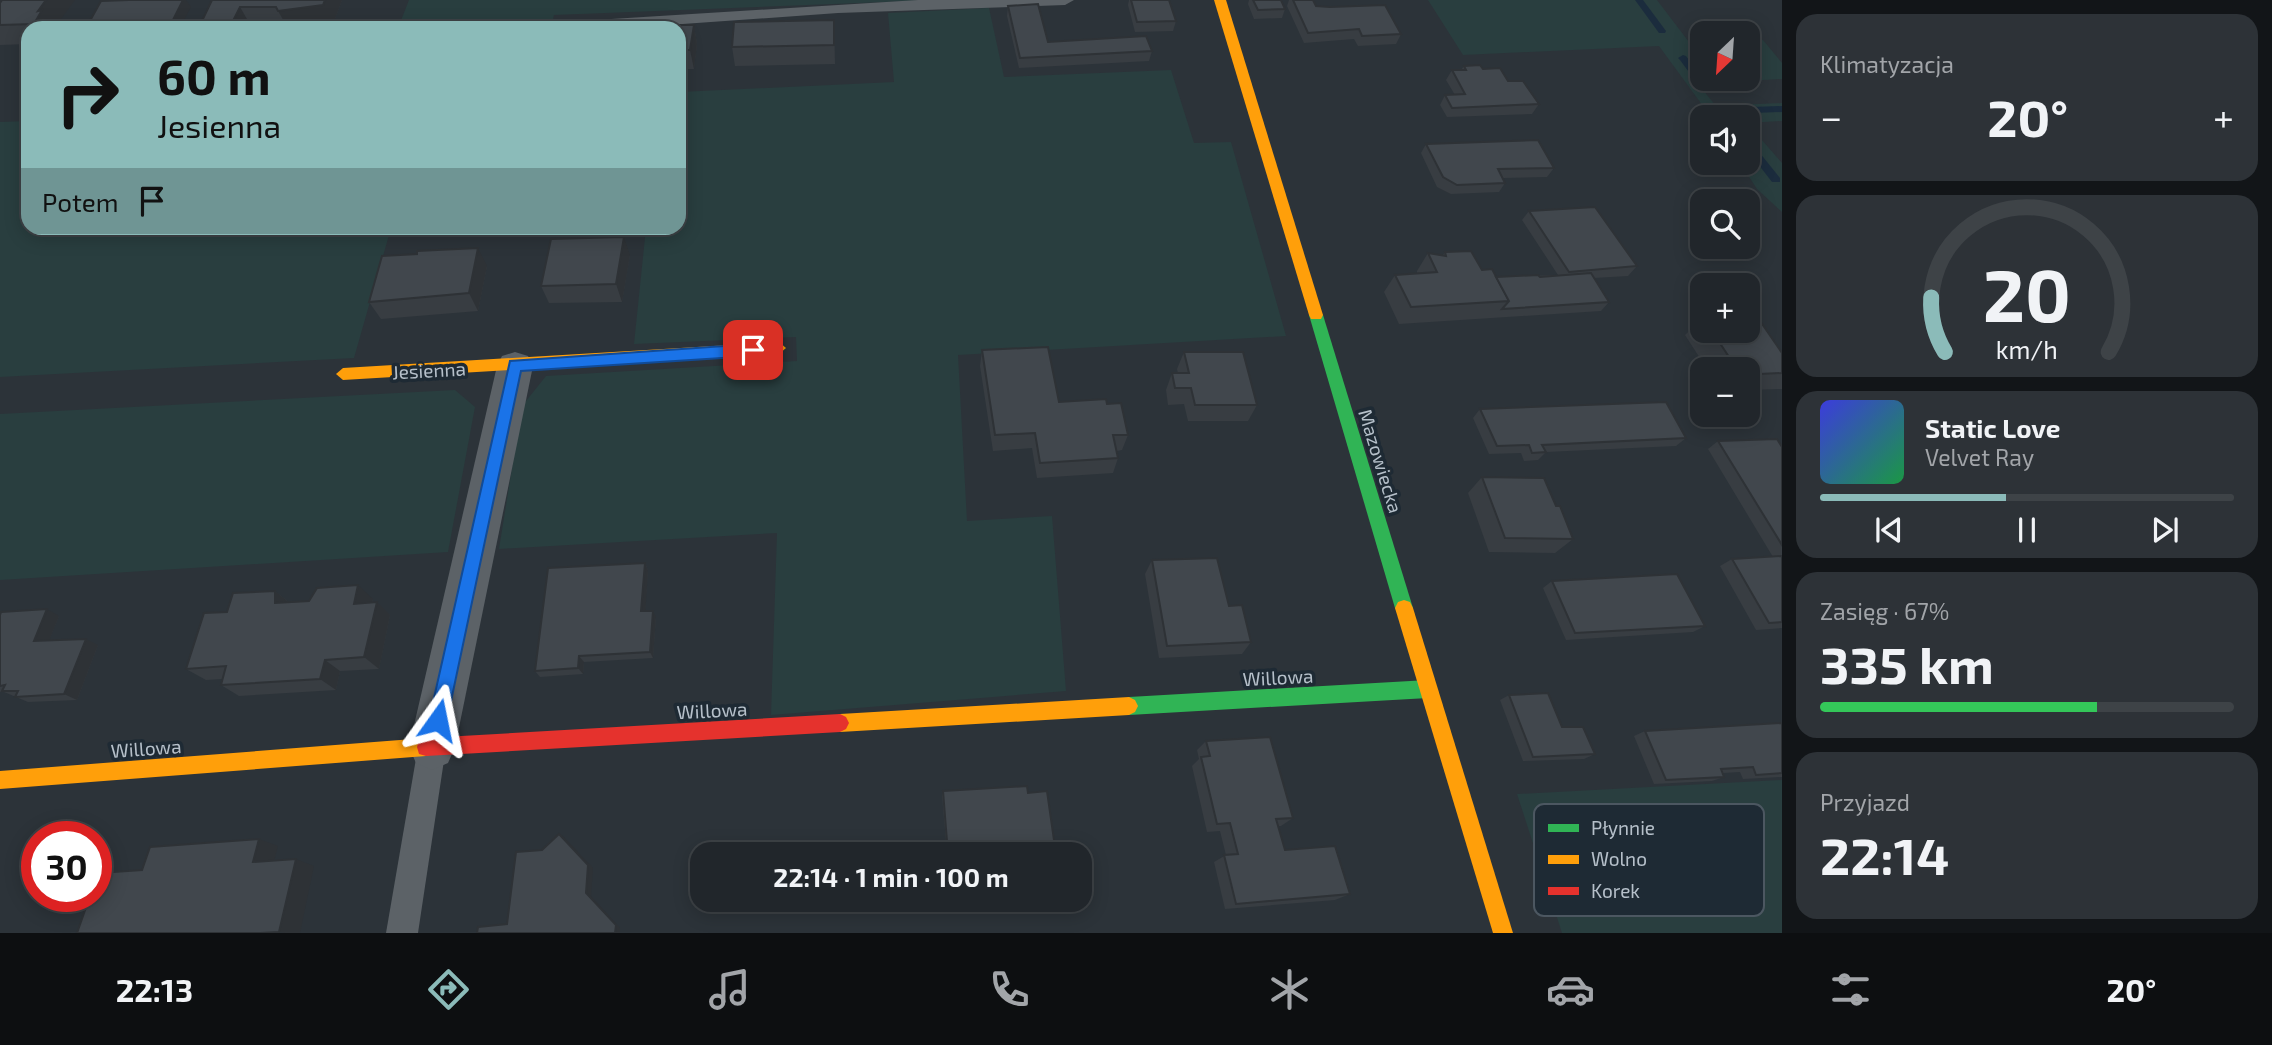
<!DOCTYPE html>
<html lang="pl">
<head>
<meta charset="utf-8">
<style>
	:root { --surface:#21262b; --page:#2d3237; --text:#f1f3f6; --muted:#a2a5a9; --line:#3e4347; --accent:#8bbbb9 }
	body { margin:0; font-family:"Exo 2",sans-serif; background:var(--page); color:var(--text); height:100vh; display:flex; flex-direction:column; font-size:26px; white-space:nowrap }
	* { box-sizing:border-box; margin:0 }
	p { font-size:23px; color:var(--muted) }
	.icon { flex:none; width:38px; height:38px; fill:none; stroke:currentColor; stroke-width:2; stroke-linecap:round; stroke-linejoin:round }
	.map { position:relative; flex:1; overflow:hidden }
	.side { display:flex; flex-direction:column; gap:14px; padding:14px; background:#121518; width:490px }
	.side>* { flex:none }
	.top-card { position:absolute; left:21px; top:21px; width:665px; height:214px; border-radius:21px; box-shadow:0 4px 18px #0003,0 0 0 2px var(--line); background:#8bbbb9; color:#111; overflow:hidden }
	.needle { width:46px; rotate:205deg }
	.fabs { position:absolute; left:1690px; top:21px; display:grid; gap:14px }
	.fabs a { display:grid; place-items:center; width:70px; height:70px; border-radius:14px; background:var(--surface); box-shadow:0 4px 18px #0003,0 0 0 2px var(--line); font-size:35px }
	.speed { position:absolute; left:21px; top:821px; display:flex; gap:14px; font-size:35px; font-weight:700; text-align:center }
	.speed>* { display:grid; place-content:center; width:91px; height:91px; border-radius:50%; background:var(--surface); box-shadow:0 4px 18px #0003,0 0 0 2px var(--line); line-height:1 }
	.speed .limit { border:10px solid #d22; background:#fff; color:#111 }
	.pin { position:absolute; display:grid; place-items:center; width:60px; height:60px; color:#fff; margin:-30px; border-radius:14px; box-shadow:0 4px 10px #0006 }
	.me { position:absolute; width:77px; margin:-38px; rotate:12deg; stroke-linejoin:round; filter:drop-shadow(0 0 5px #0008) }
	.turn { display:flex; align-items:center; gap:24px; height:147px; padding:0 21px; font-size:32px }
	.turn .icon { width:91px; height:91px; stroke-width:2.5 }
	.turn b { display:block; font-size:49px; line-height:60px }
	.then { display:flex; align-items:center; height:66px; padding:0 21px; background:#0003; gap:14px; font-size:26px }
	.big { font-size:52px; font-weight:700; line-height:1.1 }
	.side .card { flex:1; display:flex; flex-direction:column; justify-content:center; gap:10px; min-width:0; padding:0 24px; border-radius:21px; background:var(--page) }
	.side .dial { align-items:center; gap:0 }
	.dial svg { height:182px; overflow:visible; fill:none; stroke:var(--line); stroke-width:7; stroke-linecap:round; text-anchor:middle }
	.dial text { fill:var(--text); stroke:none }
	.song { display:flex; align-items:center; gap:21px }
	.cover { width:84px; height:84px; border-radius:10px; background:linear-gradient(135deg,hsl(240 70% 55%),hsl(140 70% 35%)) }
	.played { height:7px; border-radius:4px; background:linear-gradient(90deg,var(--accent) 45%,var(--line) 45%) }
	.keys { display:flex; justify-content:space-around; direction:ltr }
	.heat { display:flex; justify-content:space-between; align-items:center; font-size:38px; direction:ltr }
	.charge { height:10px; border-radius:5px; background:linear-gradient(90deg,#34c759 67%,var(--line) 0) }
	.trip { position:absolute; left:690px; top:842px; width:402px; height:70px; border-radius:21px; background:var(--surface); box-shadow:0 4px 18px #0003,0 0 0 2px var(--line); font-weight:700; line-height:70px; text-align:center }
	.tabs { display:flex; height:112px; justify-content:space-around; align-items:center; background:#0d0f11; color:var(--muted) }
	.tabs .icon { width:49px; height:49px }
	.tabs .on { color:var(--accent) }
	.tabs b { font-size:32px; color:var(--text) }
	main { display:flex; flex:1; min-height:0 }
	.map>svg:first-child { display:block }
</style>
</head>
<body>
<main>
<div class="map">
<svg width="1782" height="933" viewBox="0 0 1782 933">
	<rect width="100%" height="100%" fill="#2c3339"/>
	<g fill="#293e3f">
		<polygon points="409,0 936,0 554,15 551,28 398,28"/>
		<polygon points="1428,0 1657,0 1692,46 1703,45 1703,79 1748,79 1748,41 1763,40 1782,63 1782,79 1698,84 1716,106 1782,103 1782,121 1748,123 1748,117 1711,117 1659,46 1463,55"/>
		<polygon points="989,8 1004,77 1171,70 1194,143 1231,142 1286,336 958,355 967,521 1052,516 1066,691 771,715 777,533 499,549 522,406 546,376 797,361 796,337 634,344 646,228 679,228 679,92 894,82 888,13"/>
		<polygon points="28,121 28,228 391,228 354,358 0,377 0,122"/>
		<polygon points="1748,124 1782,163 1782,212 1757,189 1740,163 1748,163"/>
		<polygon points="455,390 475,407 448,552 0,580 0,414"/>
		<polygon points="1782,780 1782,933 1562,933 1517,794"/>
	</g>
	<g fill="none" stroke-linecap="round" stroke-linejoin="round">
		<g fill="#1b2c3d" fill-rule="evenodd">
			<polygon points="1635,0 1643,0 1666,31 1665,33 1659,33"/>
			<polygon points="1683,55 1686,56 1703,79 1703,83 1697,83 1680,60 1678,58"/>
			<polygon points="1782,106 1782,112 1723,114 1718,111 1723,108"/>
			<polygon points="1748,141 1751,142 1780,178 1780,182 1772,182 1748,151"/>
		</g>
		<g fill="#5c6267" fill-rule="evenodd">
			<polygon points="918,0 1074,0 1065,5 838,13 626,28 554,27 563,22"/>
			<polygon points="432,733 442,737 446,747 418,933 386,933 418,747 422,737"/>
		</g>
		<polygon fill="#5c6267" fill-rule="evenodd" points="515,352 528,356 533,366 455,747 448,763 432,770 416,763 409,747 497,366 502,356"/>
		<g fill="#30b455" fill-rule="evenodd">
			<polygon points="1316,310 1323,315 1413,608 1410,614 1404,616 1398,614 1395,608 1309,315"/>
			<polygon points="1428,680 1434,683 1437,689 1434,695 1428,698 1129,715 1123,712 1120,706 1123,700 1129,697"/>
		</g>
		<g fill="#ff9f0a" fill-rule="evenodd">
			<polygon points="1214,0 1226,0 1323,315 1321,319 1311,319 1309,315"/>
			<polygon points="779,342 786,348 779,354 343,380 336,374 343,368"/>
			<polygon points="1404,600 1410,602 1413,608 1513,933 1493,933 1395,608 1398,602"/>
			<polygon points="1129,697 1135,700 1138,706 1135,712 1129,715 840,732 834,729 831,723 834,717 840,714"/>
			<polygon points="426,738 433,740 435,747 433,754 426,756 0,789 0,771"/>
		</g>
		<polygon fill="#e5322d" fill-rule="evenodd" points="840,714 846,717 849,723 846,729 840,732 426,756 419,754 417,747 419,740 426,738"/>
	</g>
	<g fill="#383d42">
		<polygon points="212,0 342,0 333,24 288,28 287,26 251,26 250,28 204,28 201,23"/>
		<polygon points="1129,0 1169,0 1176,21 1173,31 1135,32 1128,5"/>
		<polygon points="1249,0 1281,0 1285,9 1282,18 1254,19 1248,4"/>
		<polygon points="1289,0 1313,0 1316,6 1401,34 1396,44 1358,46 1354,39 1304,43 1287,6"/>
		<polygon points="0,3 55,27 56,28 28,28 28,44 0,45"/>
		<polygon points="1008,6 1048,42 1152,51 1149,61 1019,68 1007,16"/>
		<polygon points="664,20 665,25 694,25 697,44 694,69 679,69 679,28 616,28"/>
		<polygon points="834,20 835,64 735,66 732,47"/>
		<polygon points="1464,66 1483,69 1508,81 1539,104 1532,114 1447,117 1440,105 1445,95 1455,95 1446,80 1452,70 1461,70"/>
		<polygon points="1426,144 1554,168 1547,177 1503,178 1505,183 1499,192 1451,194 1437,187 1421,153"/>
		<polygon points="1529,211 1637,266 1628,276 1594,278 1609,302 1601,311 1399,324 1384,292 1395,275 1417,273 1417,271 1428,253 1443,255 1445,252 1496,277 1558,275 1522,220"/>
		<polygon points="630,255 622,302 549,303 541,286"/>
		<polygon points="487,266 478,311 381,319 369,302"/>
		<polygon points="1703,318 1703,331 1748,331 1782,353 1782,389 1748,390 1748,369 1707,369 1685,335"/>
		<polygon points="982,350 1059,402 1107,404 1128,435 1122,450 1117,451 1118,458 1113,473 1037,478 1032,448 993,451 980,366"/>
		<polygon points="1184,352 1257,405 1248,421 1188,421 1184,404 1168,405 1166,390 1172,373 1178,373 1177,369"/>
		<polygon points="1480,409 1686,438 1676,446 1546,452 1538,460 1524,461 1521,453 1489,454 1473,418"/>
		<polygon points="1718,441 1782,447 1782,628 1756,630 1720,566 1732,559 1773,557 1708,449"/>
		<polygon points="1482,477 1556,506 1573,539 1555,553 1489,552 1468,493"/>
		<polygon points="1152,560 1229,606 1251,642 1242,654 1159,658 1145,574"/>
		<polygon points="645,563 648,570 645,611 656,617 653,658 584,662 583,674 540,677 535,671"/>
		<polygon points="1552,581 1705,626 1693,632 1566,640 1543,588"/>
		<polygon points="275,591 290,603 373,599 372,603 390,615 379,669 340,671 336,690 239,696 221,685 222,679 206,680 186,669 227,612"/>
		<polygon points="0,615 59,616 49,640 98,645 77,700 28,702 4,692 0,692"/>
		<polygon points="1509,695 1562,727 1595,754 1584,759 1523,761 1500,700"/>
		<polygon points="1782,723 1782,777 1743,779 1740,772 1723,773 1724,777 1712,781 1654,784 1634,736 1645,731"/>
		<polygon points="1206,741 1293,818 1281,826 1278,826 1285,850 1350,894 1335,900 1225,909 1214,862 1226,855 1220,831 1207,832 1192,766 1199,759 1197,750"/>
		<polygon points="943,791 1028,793 1056,854 947,854 942,796"/>
	</g>
	<g fill="#2e3236">
		<polygon points="46,0 75,0 55,27 56,28 38,28 34,24 38,11"/>
		<polygon points="183,0 186,0 191,7 180,28 160,28"/>
		<polygon points="325,0 342,0 333,24 303,28 288,28 278,11"/>
		<polygon points="240,7 251,26 250,28 237,28 233,21"/>
		<polygon points="694,25 697,44 694,69 690,50"/>
		<polygon points="624,237 630,255 622,302 616,284"/>
		<polygon points="478,248 487,266 478,311 469,293"/>
		<polygon points="645,563 648,570 645,618 641,611"/>
		<polygon points="358,585 373,599 369,616 354,604"/>
		<polygon points="275,591 291,604 275,603"/>
		<polygon points="377,602 390,615 379,669 364,657"/>
		<polygon points="47,609 59,616 46,648 34,641"/>
		<polygon points="653,611 656,617 653,658 650,652"/>
		<polygon points="86,639 98,645 77,700 64,694"/>
		<polygon points="579,656 584,662 583,674 578,668"/>
		<polygon points="325,660 340,671 336,690 320,679"/>
		<polygon points="559,834 564,837 593,868 591,896 620,928 620,933 615,933 586,893"/>
		<polygon points="259,839 278,846 272,869 253,862"/>
		<polygon points="296,859 314,866 300,933 285,933 279,932"/>
	</g>
	<g fill="#41474d" stroke="#2e3236" stroke-width="2">
		<polygon points="2,0 46,0 38,11 42,10 34,24 0,25 0,3"/>
		<polygon points="129,0 183,0 172,22 160,28 115,28 116,27 86,28 101,1"/>
		<polygon points="212,0 325,0 323,5 278,11 276,7 240,7 233,21 201,23"/>
		<polygon points="1131,0 1169,0 1176,21 1137,22"/>
		<polygon points="1253,0 1281,0 1285,9 1258,10"/>
		<polygon points="1293,0 1313,0 1316,6 1330,7 1385,5 1401,34 1362,36 1359,29 1308,33"/>
		<polygon points="1038,4 1048,42 1146,36 1152,51 1020,58 1008,6"/>
		<polygon points="664,20 663,25 694,25 690,50 679,50 679,28 616,28 618,21"/>
		<polygon points="834,20 834,45 732,47 734,22"/>
		<polygon points="1480,65 1483,69 1500,68 1508,81 1523,81 1539,104 1452,108 1445,95 1465,94 1452,70 1466,70 1464,66"/>
		<polygon points="1538,140 1554,168 1498,169 1505,183 1457,185 1443,177 1426,144"/>
		<polygon points="1595,207 1637,266 1569,272 1529,211"/>
		<polygon points="624,237 616,284 541,286 551,239"/>
		<polygon points="478,248 469,293 369,302 382,256 417,254 417,251"/>
		<polygon points="1471,251 1482,270 1492,269 1509,301 1411,307 1395,275 1437,272 1428,253 1446,256 1445,252"/>
		<polygon points="1591,273 1609,302 1502,309 1509,301 1496,277 1538,275 1540,277"/>
		<polygon points="1748,318 1758,318 1782,353 1782,373 1759,374 1749,360 1731,360 1712,331 1748,331"/>
		<polygon points="1048,347 1059,402 1106,399 1107,404 1121,403 1128,435 1113,435 1118,458 1040,463 1035,433 995,435 982,350"/>
		<polygon points="1184,352 1243,352 1257,405 1195,405 1191,388 1175,388 1172,373 1189,373"/>
		<polygon points="1666,402 1686,438 1542,445 1546,452 1532,453 1529,445 1497,446 1480,409"/>
		<polygon points="1777,439 1782,447 1782,545 1718,441"/>
		<polygon points="1482,477 1544,478 1556,506 1560,506 1573,539 1505,538"/>
		<polygon points="1782,556 1782,622 1769,623 1732,559"/>
		<polygon points="1217,558 1229,606 1242,605 1251,642 1167,646 1152,560"/>
		<polygon points="645,563 641,611 653,611 650,652 579,656 578,668 535,671 548,568"/>
		<polygon points="1677,574 1705,626 1575,633 1552,581"/>
		<polygon points="358,585 354,604 377,602 364,657 325,660 320,679 221,685 226,666 186,669 204,613 227,612 233,593 275,591 275,603 309,601 317,588"/>
		<polygon points="47,609 34,641 86,639 64,694 15,697 18,691 2,691 5,685 0,686 0,615 1,612"/>
		<polygon points="1548,693 1562,727 1583,727 1595,754 1533,757 1509,695"/>
		<polygon points="1782,723 1782,773 1756,775 1753,767 1721,769 1724,777 1666,780 1645,731"/>
		<polygon points="1270,737 1293,818 1276,819 1285,850 1335,846 1350,894 1236,904 1224,855 1238,854 1230,823 1217,824 1201,757 1210,756 1206,741"/>
		<polygon points="1027,786 1028,793 1047,791 1056,854 948,854 943,791"/>
		<polygon points="559,834 588,865 586,893 616,925 615,933 477,933 478,927 507,924 516,852 542,850"/>
		<polygon points="259,839 253,862 296,859 279,932 261,933 77,933 90,896 96,896 96,877 98,873 142,870 150,847"/>
	</g>
	<polygon fill="#1a73e8" stroke="#114b97" stroke-width="2" points="753,344 760,350 753,356 521,371 447,720 445,726 438,729 431,726 429,720 510,361"/>
	<g text-anchor="middle" dominant-baseline="central" stroke-width="7" stroke-linejoin="round" paint-order="stroke">
		<g font-size="19" fill="#b6c0ca" stroke="#1e2a34">
			<text transform="translate(429 370) rotate(-3)">Jesienna</text>
			<text transform="translate(1381 461) rotate(73)">Mazowiecka</text>
			<text transform="translate(1278 677) rotate(-3)">Willowa</text>
			<text transform="translate(712 710) rotate(-3)">Willowa</text>
			<text transform="translate(146 748) rotate(-4)">Willowa</text>
		</g>
	</g>
	<rect x="1534" y="804" width="230" height="112" rx="10" fill="#1e2a34" stroke="#4c5761" stroke-width="2"/>
	<rect x="1548" y="824" width="31" height="8" fill="#30b455"/>
	<rect x="1548" y="855" width="31" height="9" fill="#ff9f0a"/>
	<rect x="1548" y="887" width="31" height="8" fill="#e5322d"/>
	<g font-size="19" fill="#b6c0ca">
		<text x="1591" y="835">Płynnie</text>
		<text x="1591" y="866">Wolno</text>
		<text x="1591" y="898">Korek</text>
	</g>
</svg>
<div class="fabs">
<a><svg class="needle" viewBox="-14 -14 28 28"><path d="M0-13l5 13h-10z" fill="#e53935"/><path d="M0 13l5-13h-10z" fill="#a2a5a9"/></svg></a>
<a><svg class="icon" aria-label="sound" viewBox="0 0 24 24"><path d="M4 9h4l5-4v14l-5-4H4zM17 9q2 3 0 6"/></svg></a>
<a><svg class="icon" aria-label="search" viewBox="0 0 24 24"><circle cx="10" cy="10" r="6"/><path d="M15 15l6 6"/></svg></a>
<a>+</a>
<a>−</a>
</div>
<div class="speed"><div class="limit">30</div></div>
<div class="pin" style="left:753px;top:350px;background:#d93025"><svg class="icon" aria-label="arrive" viewBox="0 0 24 24"><path d="M6 21V4h12l-3 4 3 4H6"/></svg></div>
<svg class="me" style="left:438px;top:720px" viewBox="-20 -20 40 40"><path d="M0-17L14 15 0 8-14 15z" fill="#1a73e8" stroke="#fff" stroke-width="4"/></svg>
<div class="trip">22:14 · 1 min · 100 m</div>
<div class="top-card">
<div class="turn"><svg class="icon" aria-label="right" viewBox="0 0 24 24"><path d="M7 20v-9h11M14 6l5 5-5 5"/></svg><div><b>60 m</b>Jesienna</div></div>
<div class="then">Potem<svg class="icon" aria-label="arrive" viewBox="0 0 24 24"><path d="M6 21V4h12l-3 4 3 4H6"/></svg></div>
</div>
</div>
<section class="side">
<div class="card"><p>Klimatyzacja</p>
<div class="heat"><a>−</a><b class="big">20°</b><a>+</a></div>
</div>
<div class="card dial"><svg viewBox="0 0 100 80">
<path d="M14 69A42 42 0 1 1 86 69"/>
<path d="M14 69A42 42 0 0 1 8 45" stroke="#8bbbb9"/>
<text x="50" y="56" font-size="32" font-weight="700">20</text>
<text x="50" y="72" font-size="11">km/h</text>
</svg></div>
<div class="card">
<div class="song"><i class="cover"></i><div><b>Static Love</b><p>Velvet Ray</p></div></div>
<div class="played"></div>
<div class="keys"><svg class="icon" aria-label="previous" viewBox="0 0 24 24"><path d="M18 5L8 12l10 7zM5 5v14"/></svg><svg class="icon" aria-label="pause" viewBox="0 0 24 24"><path d="M8 5v14M16 5v14"/></svg><svg class="icon" aria-label="next" viewBox="0 0 24 24"><path d="M6 5l10 7-10 7zM19 5v14"/></svg></div>
</div>
<div class="card"><p>Zasięg · 67%</p><b class="big">335 km</b><div class="charge"></div></div>
<div class="card"><p>Przyjazd</p><b class="big">22:14</b></div>
</section>
</main>
<nav class="tabs">
<b>22:13</b>
<svg class="icon on" aria-label="directions" viewBox="0 0 24 24"><path d="M12 3l9 9-9 9-9-9zM9 14v-3h6M13 9l2 2-2 2"/></svg>
<svg class="icon" aria-label="music" viewBox="0 0 24 24"><path d="M9 18V5l10-2v13"/><circle cx="6" cy="18" r="3"/><circle cx="16" cy="16" r="3"/></svg>
<svg class="icon" aria-label="phone" viewBox="0 0 24 24"><path d="M5 4h4l2 5-3 2q2 4 5 5l2-3 5 2v4C11 20 4 13 5 4z"/></svg>
<svg class="icon" aria-label="climate" viewBox="0 0 24 24"><path d="M12 3v18M4 7l16 10M4 17L20 7"/></svg>
<svg class="icon" aria-label="car" viewBox="0 0 24 24"><path d="M5 17H2v-5l4-1 3-4h7l3 4 3 1v5h-3M9 17h6M6 11h13"/><circle cx="7" cy="17" r="2"/><circle cx="17" cy="17" r="2"/></svg>
<svg class="icon" aria-label="filters" viewBox="0 0 24 24"><path d="M4 7h16M4 17h16"/><circle cx="9" cy="7" r="2"/><circle cx="15" cy="17" r="2"/></svg>
<b>20°</b>
</nav>
</body>
</html>
